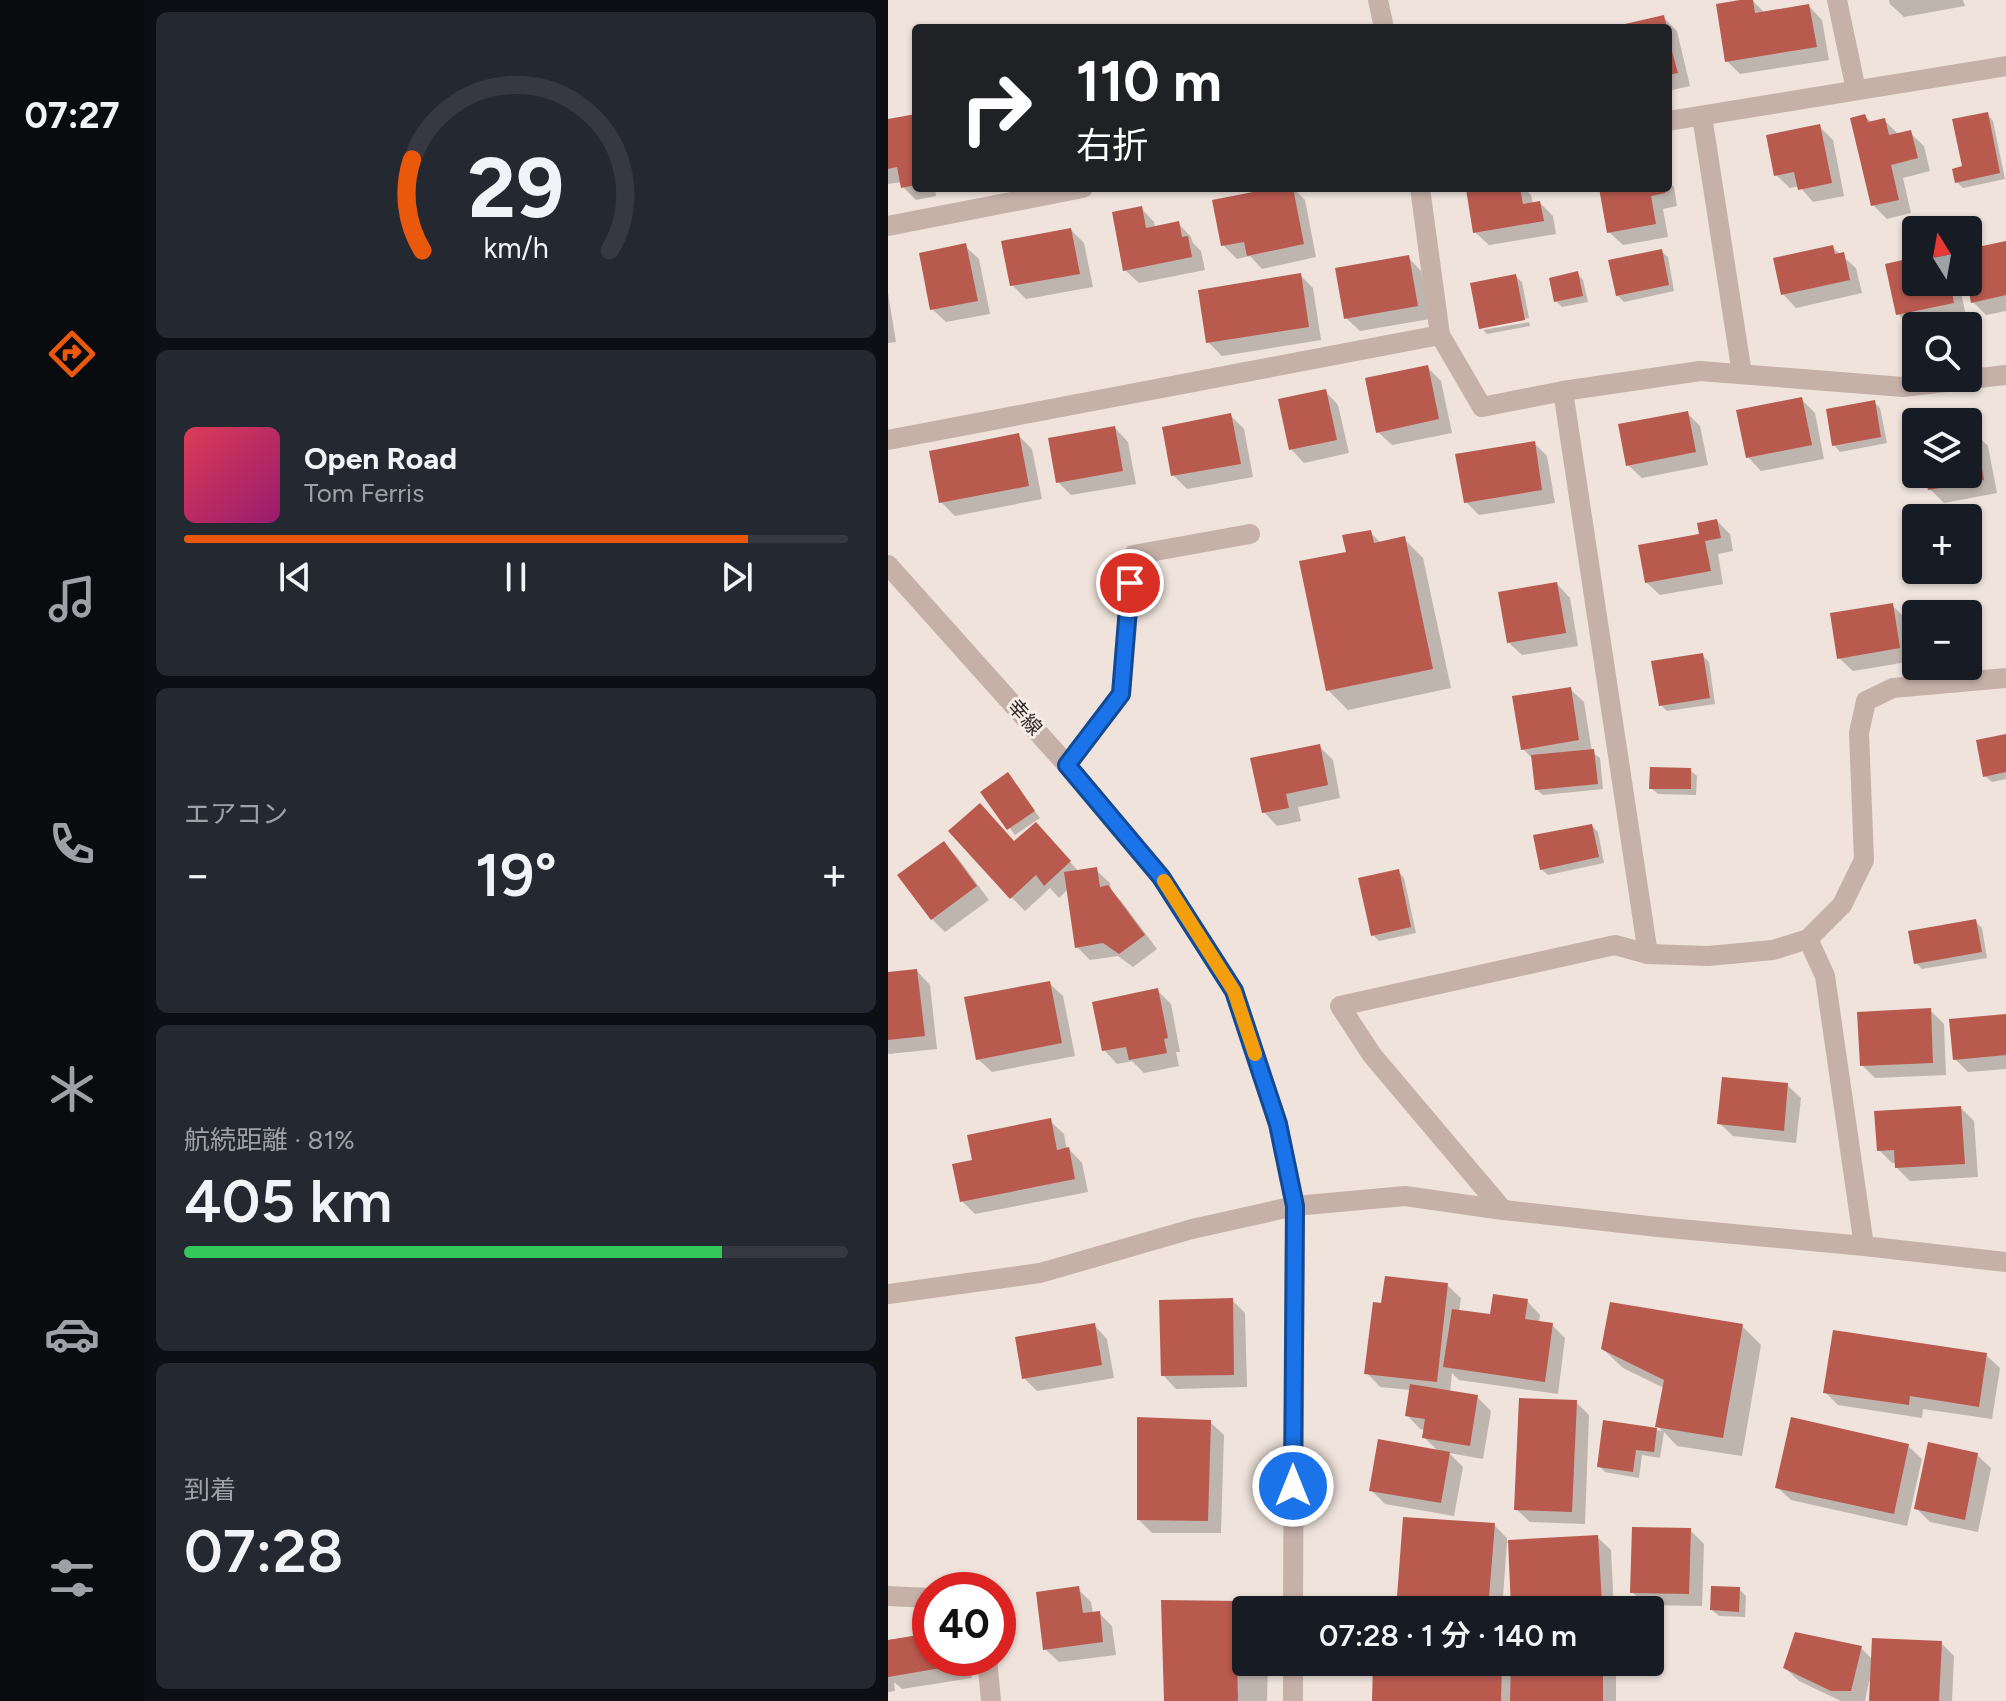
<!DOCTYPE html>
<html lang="ja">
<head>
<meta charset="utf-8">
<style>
	:root { --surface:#171b24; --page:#242831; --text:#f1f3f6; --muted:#9ea1a6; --line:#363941; --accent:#ea580c }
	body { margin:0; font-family:Figtree,"Noto Sans JP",sans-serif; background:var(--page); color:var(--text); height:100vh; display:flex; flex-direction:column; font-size:30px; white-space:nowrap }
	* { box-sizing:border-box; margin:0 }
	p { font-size:26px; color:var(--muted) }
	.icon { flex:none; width:44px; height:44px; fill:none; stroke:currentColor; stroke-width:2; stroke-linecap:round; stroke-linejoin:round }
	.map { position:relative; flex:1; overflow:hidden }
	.details { display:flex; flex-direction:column; gap:12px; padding:12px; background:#0d0f14; width:744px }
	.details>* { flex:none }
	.hud { position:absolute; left:24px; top:24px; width:760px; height:168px; border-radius:8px; box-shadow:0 2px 6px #0004; background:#202124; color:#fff; overflow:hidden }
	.needle { width:52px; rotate:349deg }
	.buttons { position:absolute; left:1014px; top:216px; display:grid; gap:16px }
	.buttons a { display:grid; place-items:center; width:80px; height:80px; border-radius:8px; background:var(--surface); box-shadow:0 2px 6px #0004; font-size:40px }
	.speed { position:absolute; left:24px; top:1572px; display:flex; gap:16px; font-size:40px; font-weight:700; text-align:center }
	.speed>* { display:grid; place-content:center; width:104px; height:104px; border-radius:50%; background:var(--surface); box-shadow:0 2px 6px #0004; line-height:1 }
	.speed .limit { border:12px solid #d22; background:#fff; color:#111 }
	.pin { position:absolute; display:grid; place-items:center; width:68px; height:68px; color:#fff; margin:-34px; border:4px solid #fff; border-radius:50%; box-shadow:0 2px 8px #0007 }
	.me { position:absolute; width:88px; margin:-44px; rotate:0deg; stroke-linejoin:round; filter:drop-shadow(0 0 6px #0008) }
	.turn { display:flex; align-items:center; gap:28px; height:168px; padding:0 32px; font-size:36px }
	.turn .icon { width:104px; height:104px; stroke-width:2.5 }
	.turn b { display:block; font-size:56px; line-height:68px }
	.big { font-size:60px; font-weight:600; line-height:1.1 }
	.details .tile { flex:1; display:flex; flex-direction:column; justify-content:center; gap:12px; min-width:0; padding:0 28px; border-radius:12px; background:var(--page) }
	.details .dial { align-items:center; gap:0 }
	.dial svg { height:208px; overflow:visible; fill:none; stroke:var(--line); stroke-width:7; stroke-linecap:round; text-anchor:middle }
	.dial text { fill:var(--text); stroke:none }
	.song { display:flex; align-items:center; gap:24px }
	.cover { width:96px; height:96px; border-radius:12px; background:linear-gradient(135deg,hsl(350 70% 55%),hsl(320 70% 35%)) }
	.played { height:8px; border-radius:4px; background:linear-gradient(90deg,var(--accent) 85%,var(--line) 85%) }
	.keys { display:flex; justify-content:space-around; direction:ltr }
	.heat { display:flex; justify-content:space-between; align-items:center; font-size:44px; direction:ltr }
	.charge { height:12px; border-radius:6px; background:linear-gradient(90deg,#34c759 81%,var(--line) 0) }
	.trip { position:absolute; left:344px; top:1596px; width:432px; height:80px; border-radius:8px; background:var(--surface); box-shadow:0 2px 6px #0004; font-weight:600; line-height:80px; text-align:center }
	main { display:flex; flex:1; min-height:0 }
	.dock { display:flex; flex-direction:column; width:144px; justify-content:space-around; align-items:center; background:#090b0e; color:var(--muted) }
	.dock .icon { width:56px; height:56px }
	.dock .active { color:var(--accent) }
	.dock b { font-size:36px; color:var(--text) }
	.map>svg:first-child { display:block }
</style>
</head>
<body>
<main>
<nav class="dock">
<b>07:27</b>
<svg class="icon active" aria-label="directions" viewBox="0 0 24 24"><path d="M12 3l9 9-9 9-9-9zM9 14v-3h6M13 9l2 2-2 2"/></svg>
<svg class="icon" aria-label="music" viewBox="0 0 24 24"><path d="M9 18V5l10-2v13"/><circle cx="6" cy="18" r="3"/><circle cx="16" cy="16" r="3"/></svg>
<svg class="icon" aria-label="phone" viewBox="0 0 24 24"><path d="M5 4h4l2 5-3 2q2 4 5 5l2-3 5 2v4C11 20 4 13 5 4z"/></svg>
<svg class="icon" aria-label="climate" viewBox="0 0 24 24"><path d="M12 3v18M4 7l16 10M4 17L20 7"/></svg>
<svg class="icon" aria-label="car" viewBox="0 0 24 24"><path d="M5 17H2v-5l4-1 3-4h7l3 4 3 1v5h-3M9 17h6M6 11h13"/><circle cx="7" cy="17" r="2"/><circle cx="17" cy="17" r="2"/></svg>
<svg class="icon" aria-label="filters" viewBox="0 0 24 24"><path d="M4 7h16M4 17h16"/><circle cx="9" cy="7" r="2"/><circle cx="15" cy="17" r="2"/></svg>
</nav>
<section class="details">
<div class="tile dial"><svg viewBox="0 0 100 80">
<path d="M14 69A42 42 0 1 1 86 69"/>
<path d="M14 69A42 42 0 0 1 10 34" stroke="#ea580c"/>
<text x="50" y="56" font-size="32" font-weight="700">29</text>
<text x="50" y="72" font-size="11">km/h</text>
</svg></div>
<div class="tile">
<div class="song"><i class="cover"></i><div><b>Open Road</b><p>Tom Ferris</p></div></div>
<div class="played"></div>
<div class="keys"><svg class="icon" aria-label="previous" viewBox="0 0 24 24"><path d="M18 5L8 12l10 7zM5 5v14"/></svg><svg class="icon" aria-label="pause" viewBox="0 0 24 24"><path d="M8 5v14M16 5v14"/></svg><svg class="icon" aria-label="next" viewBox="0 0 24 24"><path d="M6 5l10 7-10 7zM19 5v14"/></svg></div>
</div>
<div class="tile"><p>エアコン</p>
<div class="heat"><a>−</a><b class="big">19°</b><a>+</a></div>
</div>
<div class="tile"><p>航続距離 · 81%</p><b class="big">405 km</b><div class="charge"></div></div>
<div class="tile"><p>到着</p><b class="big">07:28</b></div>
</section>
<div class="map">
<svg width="1118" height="1701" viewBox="0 0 1118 1701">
	<rect width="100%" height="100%" fill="#efe3db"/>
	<g fill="#0003">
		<polygon points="864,0 877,13 921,6 934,20 941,60 852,74 839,61"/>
		<polygon points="1001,0 1075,0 1077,6 1016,17 1002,4"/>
		<polygon points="775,17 789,31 802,86 780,91 780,28 727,28"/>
		<polygon points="1099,114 1105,121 1117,179 1075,188 1069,182"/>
		<polygon points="28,116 28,188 47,188 48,196 28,200 15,187 14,182 0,184 0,121"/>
		<polygon points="977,116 984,123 996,120 1010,134 1022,133 1036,146 1042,171 1015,178 1023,213 999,219 985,205"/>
		<polygon points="931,126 945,140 956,196 925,202 911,186 902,188 888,175"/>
		<polygon points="780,182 786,187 789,206 775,209 780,237 735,245 721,232 713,188 780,188"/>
		<polygon points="395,188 405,188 417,200 428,257 374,269 362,256 349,259 335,245"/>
		<polygon points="595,188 636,188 643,195 645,204 652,203 665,216 668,234 601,245 587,232"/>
		<polygon points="253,208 266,222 267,228 290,223 303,237 305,243 313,251 317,270 251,283 237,270"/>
		<polygon points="183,230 196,243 205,287 138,299 124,285"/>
		<polygon points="1118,243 1118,311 1098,315 1085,302"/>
		<polygon points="77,246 91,259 102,314 58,322 44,309"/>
		<polygon points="944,247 968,268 974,293 908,308 895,294"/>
		<polygon points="773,251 780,257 786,291 736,302 729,295"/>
		<polygon points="520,257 533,271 542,319 472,331 458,318"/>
		<polygon points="1028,259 1028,282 1071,282 1078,316 1023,327 1010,314"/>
		<polygon points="689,273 695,280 700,302 674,307 668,301"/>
		<polygon points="412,275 425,288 433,340 334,356 320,342"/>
		<polygon points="627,276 634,282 641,318 594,326 594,330 592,328"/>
		<polygon points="0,293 8,342 0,343"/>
		<polygon points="641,322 642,326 599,334 595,330"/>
		<polygon points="540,368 553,381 564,433 504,445 490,432"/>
		<polygon points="437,391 450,405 461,453 416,463 403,449"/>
		<polygon points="914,400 927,413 936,459 873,471 860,457"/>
		<polygon points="986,402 992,408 999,443 952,452 946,445"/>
		<polygon points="799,413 812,426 820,465 754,478 740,465"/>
		<polygon points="342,415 356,429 365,477 299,489 285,475"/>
		<polygon points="227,428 240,442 248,484 183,495 170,482"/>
		<polygon points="1086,432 1100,446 1109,493 1056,503 1042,489 1039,474 1080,474 1080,434"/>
		<polygon points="130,435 144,449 154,499 67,516 53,502"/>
		<polygon points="646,443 659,456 667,503 591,515 578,502"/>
		<polygon points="829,521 842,534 845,551 830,554 835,584 772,595 758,582"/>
		<polygon points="482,532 494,544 516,539 535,558 563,688 460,710 440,690 460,553"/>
		<polygon points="669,584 682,598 690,646 634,655 620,642"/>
		<polygon points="1004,605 1017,618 1025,661 965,671 951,658"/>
		<polygon points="814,655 821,662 827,704 779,711 773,705"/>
		<polygon points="682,689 696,702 704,752 712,758 715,789 655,795 648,789 645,759 635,749"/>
		<polygon points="1118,736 1118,779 1104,782 1097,776"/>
		<polygon points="431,746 445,760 452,798 410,807 413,821 389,826 376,812"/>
		<polygon points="802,770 809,776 808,795 770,794 763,788"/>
		<polygon points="120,775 152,818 127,835 95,792"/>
		<polygon points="704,826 710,832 716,863 660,875 653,869"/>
		<polygon points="161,838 191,872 208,870 222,883 223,891 233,901 269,949 245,967 230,956 202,960 189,947 180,889 171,898 162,888 137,911 123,897 127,843"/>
		<polygon points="55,844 69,857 101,900 57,932 44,919"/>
		<polygon points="510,871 516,878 528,933 491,941 485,935"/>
		<polygon points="1088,922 1094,928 1099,958 1034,969 1028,963"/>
		<polygon points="29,971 42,985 49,1049 1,1054 0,1053 0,974"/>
		<polygon points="161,983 175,996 187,1056 104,1072 90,1059"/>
		<polygon points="269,990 283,1004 292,1052 288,1052 291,1066 256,1073 244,1061 229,1064 216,1050"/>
		<polygon points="1042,1010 1056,1024 1058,1075 987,1078 974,1065"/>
		<polygon points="1118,1016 1118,1069 1080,1072 1067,1059"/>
		<polygon points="899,1085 913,1098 908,1143 845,1136 831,1123"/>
		<polygon points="1073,1108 1086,1121 1090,1177 1022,1181 1009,1168 1008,1163 1004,1163 991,1150"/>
		<polygon points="162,1121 176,1134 179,1150 181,1149 194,1163 200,1192 87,1214 74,1201 86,1161"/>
		<polygon points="559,1285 573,1298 571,1312 604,1316 639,1301 652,1315 651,1323 664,1325 677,1338 670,1394 571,1380 564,1373 562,1393 589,1397 603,1411 595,1459 561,1453 575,1467 566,1516 497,1504 483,1490 550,1451 536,1437 537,1430 532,1429 519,1415 523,1390 492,1387 479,1373 495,1305"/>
		<polygon points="344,1300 357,1313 359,1387 288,1389 275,1375"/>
		<polygon points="206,1325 219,1339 226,1378 149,1391 136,1378"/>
		<polygon points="854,1326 873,1345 854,1456 789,1446 776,1432 772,1458 754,1455 751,1478 717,1472 711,1466 717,1422 774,1431 770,1426 776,1388 735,1368 715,1349"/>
		<polygon points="1098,1355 1112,1368 1104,1419 1035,1409 1034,1418 950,1405 937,1392"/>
		<polygon points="688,1402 701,1415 697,1524 642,1522 628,1509"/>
		<polygon points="322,1422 336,1435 333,1533 264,1533 251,1520"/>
		<polygon points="1020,1446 1034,1459 1019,1526 903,1500 889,1487"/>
		<polygon points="1089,1455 1103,1468 1090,1532 1042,1522 1028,1508"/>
		<polygon points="606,1525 619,1538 619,1542 709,1537 723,1550 726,1610 628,1610 625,1607 622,1543 619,1543 614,1610 510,1610"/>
		<polygon points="802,1530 816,1544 814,1606 758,1605 744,1592"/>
		<polygon points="190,1589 203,1602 205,1614 211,1613 224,1626 228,1655 171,1662 157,1649"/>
		<polygon points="851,1589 858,1596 857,1617 831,1616 824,1610"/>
		<polygon points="350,1603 358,1611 358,1662 380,1662 379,1701 278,1701"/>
		<polygon points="42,1635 42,1658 80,1658 84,1678 14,1689 6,1682 7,1691 0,1692 0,1640"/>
		<polygon points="1053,1643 1066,1656 1064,1701 983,1701 984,1682 981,1681 977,1701 953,1701 911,1681 897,1668 973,1648 985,1660"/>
		<polygon points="487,1662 617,1662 625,1670 625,1662 722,1662 728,1668 728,1701 486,1701"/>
	</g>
	<g fill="#b95a4f">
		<polygon points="852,0 865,0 867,13 921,4 929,47 837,62 828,4"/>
		<polygon points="776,15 779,28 724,28 724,27"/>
		<polygon points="780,37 790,73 780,75"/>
		<polygon points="1100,112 1112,173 1067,183 1064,169 1074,166 1064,119"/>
		<polygon points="28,114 28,185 13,188 9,167 0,169 0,119"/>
		<polygon points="977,114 980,122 997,118 1001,135 1023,130 1030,158 1003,165 1011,200 983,206 962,118"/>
		<polygon points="932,124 944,183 910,190 906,172 886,176 878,135"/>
		<polygon points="385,188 405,188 416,244 359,256 356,242 333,246 324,200"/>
		<polygon points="584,188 632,188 635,204 652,201 656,221 585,233 578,189"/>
		<polygon points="711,188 776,188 777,193 763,196 768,224 719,233"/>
		<polygon points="254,206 258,228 291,221 294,237 300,236 304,257 235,271 224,212"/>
		<polygon points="183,228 192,274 122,286 113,241"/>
		<polygon points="1118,241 1118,295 1083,303 1079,282 1080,249"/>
		<polygon points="78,243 90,301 42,310 31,253"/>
		<polygon points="945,245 947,254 956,252 962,280 893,295 885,258"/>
		<polygon points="774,249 781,285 728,296 720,260"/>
		<polygon points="521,255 530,306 456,319 447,268"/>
		<polygon points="1028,257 1028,282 1062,282 1066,303 1008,315 997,264"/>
		<polygon points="690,271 695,296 666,302 661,278"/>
		<polygon points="413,273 421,327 318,343 310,290"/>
		<polygon points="628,274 637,320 591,329 582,283"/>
		<polygon points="540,365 551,419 488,433 477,378"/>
		<polygon points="438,389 449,440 401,450 390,399"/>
		<polygon points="914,397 924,445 858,458 848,410"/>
		<polygon points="987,400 993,437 944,446 938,409"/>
		<polygon points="800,411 808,452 738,466 730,424"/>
		<polygon points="343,413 353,464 283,476 274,427"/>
		<polygon points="227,426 235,471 168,483 160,438"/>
		<polygon points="1087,430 1096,480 1040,490 1037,474 1080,474 1080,432"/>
		<polygon points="131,433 141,486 51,503 41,451"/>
		<polygon points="647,441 654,490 576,503 567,454"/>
		<polygon points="829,519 833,538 817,541 823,571 757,583 750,545 811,534 809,523"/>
		<polygon points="483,530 486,543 517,536 545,669 438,691 411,561 458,552 454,535"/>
		<polygon points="669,582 678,633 619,643 610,592"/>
		<polygon points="1005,603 1012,648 949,659 942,613"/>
		<polygon points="815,653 822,698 771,706 763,661"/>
		<polygon points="683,687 691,740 633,750 624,696"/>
		<polygon points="1118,734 1118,772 1095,777 1088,740"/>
		<polygon points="432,744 440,785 398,794 401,808 374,813 362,758"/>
		<polygon points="706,749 710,784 647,790 643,755"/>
		<polygon points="762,767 803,768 803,789 761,789"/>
		<polygon points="120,772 147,811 119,830 92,792"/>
		<polygon points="92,803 126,841 148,822 183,861 156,886 148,875 122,899 60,831"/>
		<polygon points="704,824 711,857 652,870 645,835"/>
		<polygon points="56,841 89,886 43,920 9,875"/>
		<polygon points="209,867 212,887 220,885 257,935 231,954 215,943 187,948 176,872"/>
		<polygon points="511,869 523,927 483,936 470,878"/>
		<polygon points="1088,919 1094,952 1026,964 1020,931"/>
		<polygon points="29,969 37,1036 0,1040 0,972"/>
		<polygon points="162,981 174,1043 88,1060 76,997"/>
		<polygon points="270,988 280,1038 276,1039 279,1053 241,1060 238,1047 214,1051 204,1002"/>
		<polygon points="1043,1008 1045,1063 972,1066 969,1012"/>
		<polygon points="1118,1014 1118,1055 1065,1060 1061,1019"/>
		<polygon points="834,1077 900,1083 896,1131 829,1124"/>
		<polygon points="1073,1106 1077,1164 1007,1168 1006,1150 989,1151 986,1111"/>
		<polygon points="163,1118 169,1150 181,1147 187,1179 72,1202 64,1164 84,1160 79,1135"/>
		<polygon points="497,1276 560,1283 549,1382 476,1374 485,1302 493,1303"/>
		<polygon points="605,1294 640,1299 637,1319 665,1323 657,1382 555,1367 564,1309 602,1314"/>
		<polygon points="345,1298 346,1375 273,1376 271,1300"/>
		<polygon points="722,1302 855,1324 835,1438 767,1427 776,1380 713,1349"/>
		<polygon points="207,1323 214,1365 134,1379 127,1337"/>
		<polygon points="945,1330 1099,1353 1091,1407 1022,1396 1021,1405 935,1393"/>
		<polygon points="522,1384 590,1395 582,1446 534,1438 537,1419 517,1416"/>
		<polygon points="631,1398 689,1400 684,1512 626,1510"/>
		<polygon points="249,1417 323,1420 320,1521 249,1520"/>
		<polygon points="903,1417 1021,1444 1006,1514 887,1488"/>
		<polygon points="715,1420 769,1428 766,1452 748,1450 745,1472 709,1467"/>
		<polygon points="490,1439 562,1452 553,1503 481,1491"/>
		<polygon points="1040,1442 1090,1453 1077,1520 1026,1509"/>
		<polygon points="515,1517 607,1523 600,1610 508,1610"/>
		<polygon points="744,1527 803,1528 801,1594 742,1593"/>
		<polygon points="710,1535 714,1603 623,1608 620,1540"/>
		<polygon points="191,1586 195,1613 212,1611 215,1642 155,1650 148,1592"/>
		<polygon points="823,1586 852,1587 851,1612 822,1610"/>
		<polygon points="273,1600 351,1601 349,1662 350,1701 276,1701"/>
		<polygon points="907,1632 974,1646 963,1691 943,1691 895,1668"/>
		<polygon points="42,1633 42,1658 70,1658 71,1665 0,1677 0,1640"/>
		<polygon points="984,1638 1054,1641 1051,1701 981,1701"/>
		<polygon points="485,1662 614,1662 613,1701 484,1701"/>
		<polygon points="623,1662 715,1662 715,1701 622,1701"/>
	</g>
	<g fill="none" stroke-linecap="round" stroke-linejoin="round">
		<polyline stroke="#c5b1a8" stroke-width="20" points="179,765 233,694 245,555 362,534"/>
		<g stroke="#c5b1a8" stroke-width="20">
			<polyline points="490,0 496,28"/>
			<polyline points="949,0 968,90"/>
			<polyline points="814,116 854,374"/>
			<polyline points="780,121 1118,66"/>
			<polyline points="532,188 552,335 594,407 675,391 760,954"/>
			<polyline points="0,226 195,188"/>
			<polyline points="675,391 812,371 1015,387 1118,375"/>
			<polyline points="0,440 552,335"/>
			<polyline points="920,939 937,976 976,1246"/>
			<polyline points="615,1210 484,1055 452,1006 727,945 760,954 820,956 885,950 920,939 954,905 976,860 971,733 978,701 1005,688 1118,678"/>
			<polyline points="0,1596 42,1598"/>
			<polyline points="99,1658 103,1701"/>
		</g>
		<g stroke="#c5b1a8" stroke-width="20">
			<polyline points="0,565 179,765 273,877 346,991 390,1124 407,1206 405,1610"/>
			<polyline points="0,1294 152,1273 304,1229 407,1206 517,1196 615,1210 770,1227 976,1246 1118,1262"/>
			<polyline points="405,1701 405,1662"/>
		</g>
	</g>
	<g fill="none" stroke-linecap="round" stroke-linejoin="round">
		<g stroke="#114b97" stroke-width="20">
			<polyline id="route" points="242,583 233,694 179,765 273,877 346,991 390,1124 407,1206 405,1486"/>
		</g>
		<use href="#route" stroke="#1a73e8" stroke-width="14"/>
		<polyline stroke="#f59e0b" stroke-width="14" points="276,881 346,991 367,1054"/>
	</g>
	<g text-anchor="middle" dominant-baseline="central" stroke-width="6" stroke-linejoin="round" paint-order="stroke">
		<g font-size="20" fill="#332927" stroke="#f7ede7">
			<text transform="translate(137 717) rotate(48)">幸線</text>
		</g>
	</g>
</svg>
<div class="buttons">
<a><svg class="needle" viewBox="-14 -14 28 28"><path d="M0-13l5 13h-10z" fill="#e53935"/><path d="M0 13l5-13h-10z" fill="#9ea1a6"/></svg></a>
<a><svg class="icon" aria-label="search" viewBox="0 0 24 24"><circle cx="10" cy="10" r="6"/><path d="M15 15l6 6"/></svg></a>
<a><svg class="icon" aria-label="layers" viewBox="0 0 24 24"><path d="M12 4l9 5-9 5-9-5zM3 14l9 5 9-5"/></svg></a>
<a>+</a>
<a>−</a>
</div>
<div class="speed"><div class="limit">40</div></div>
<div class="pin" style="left:242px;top:583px;background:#d93025"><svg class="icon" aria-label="arrive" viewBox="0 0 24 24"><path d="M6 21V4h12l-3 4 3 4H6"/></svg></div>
<svg class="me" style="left:405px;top:1486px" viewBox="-20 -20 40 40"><circle r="17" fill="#1a73e8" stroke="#fff" stroke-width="3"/><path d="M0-11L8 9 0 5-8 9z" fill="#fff"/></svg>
<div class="trip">07:28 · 1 分 · 140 m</div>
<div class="hud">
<div class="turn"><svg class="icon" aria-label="right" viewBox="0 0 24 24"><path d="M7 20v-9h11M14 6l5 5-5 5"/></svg><div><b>110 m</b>右折</div></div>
</div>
</div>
</main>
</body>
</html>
